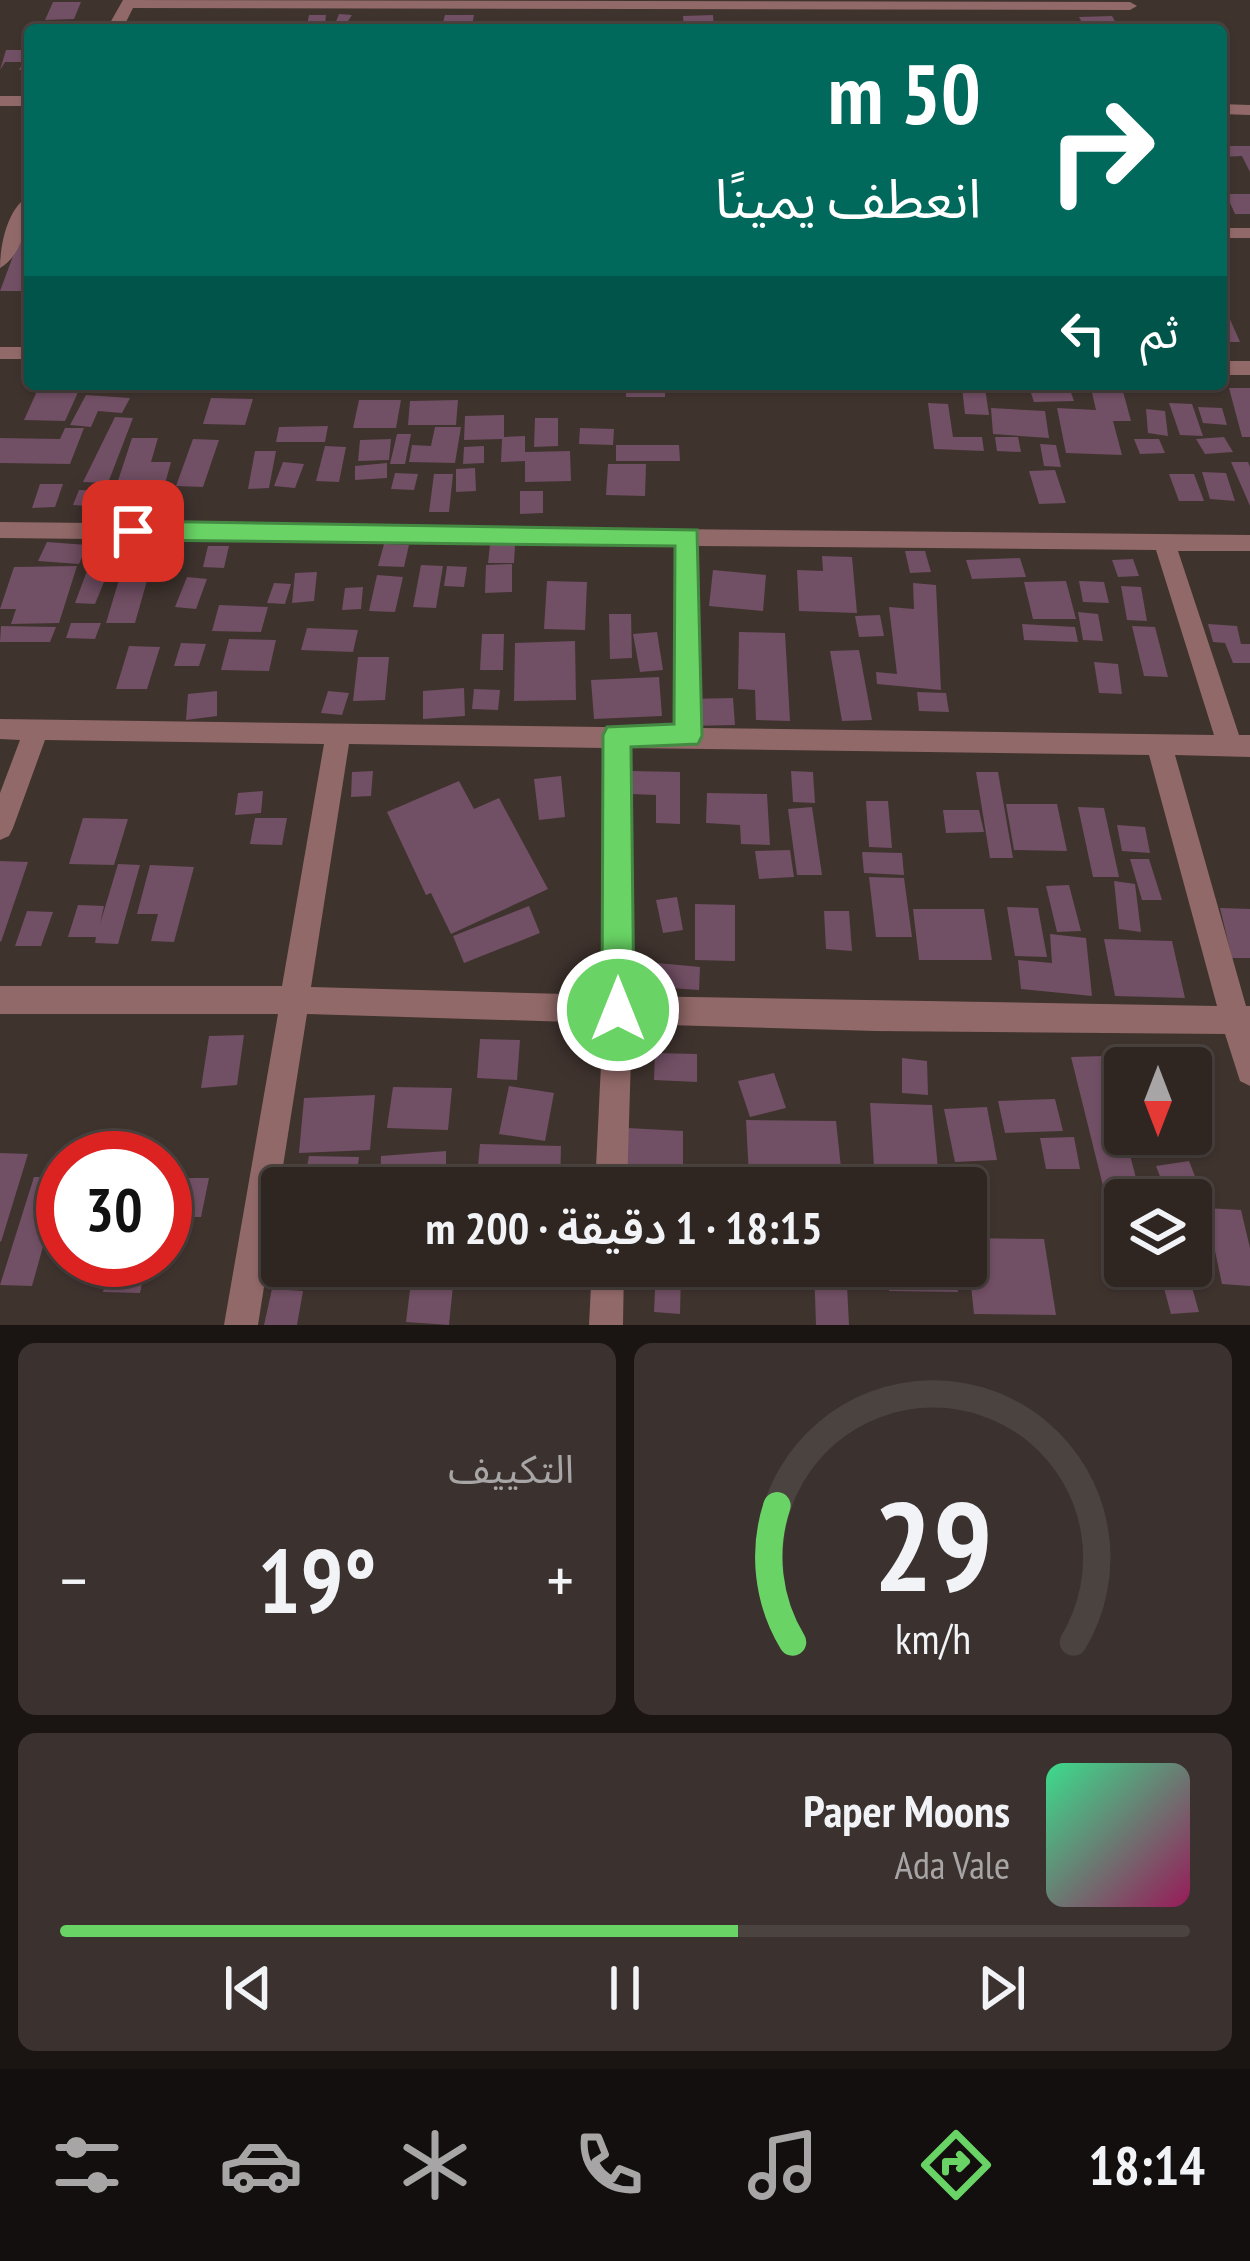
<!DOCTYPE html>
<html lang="ar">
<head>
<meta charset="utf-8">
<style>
	:root { --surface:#2f2622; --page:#3b322f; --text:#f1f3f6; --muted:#a7a5a5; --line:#4a4340; --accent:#69d465 }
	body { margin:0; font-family:"PT Sans Narrow","Noto Sans Arabic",sans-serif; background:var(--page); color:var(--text); direction:rtl; height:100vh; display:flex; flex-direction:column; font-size:45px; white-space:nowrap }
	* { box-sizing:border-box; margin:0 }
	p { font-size:39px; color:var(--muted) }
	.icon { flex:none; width:66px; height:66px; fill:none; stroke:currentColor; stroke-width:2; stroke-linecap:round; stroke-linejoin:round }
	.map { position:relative; height:1325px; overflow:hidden; direction:ltr }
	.side { display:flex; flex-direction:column; gap:18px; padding:18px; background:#1a1513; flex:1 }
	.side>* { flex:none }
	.guide { position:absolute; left:24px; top:24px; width:1203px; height:366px; border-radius:12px; box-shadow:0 3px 9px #0004,0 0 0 3px var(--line); direction:rtl; background:#00695c; color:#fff; overflow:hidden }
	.needle { width:78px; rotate:180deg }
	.controls { position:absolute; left:1104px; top:1047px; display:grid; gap:24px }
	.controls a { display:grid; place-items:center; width:108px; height:108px; border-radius:12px; background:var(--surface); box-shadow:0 3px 9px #0004,0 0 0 3px var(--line); font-size:60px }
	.speed { position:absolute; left:36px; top:1131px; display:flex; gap:24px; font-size:60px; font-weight:700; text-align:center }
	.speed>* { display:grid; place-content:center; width:156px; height:156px; border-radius:50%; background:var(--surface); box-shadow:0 3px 9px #0004,0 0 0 3px var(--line); line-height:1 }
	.speed .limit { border:18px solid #d22; background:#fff; color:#111 }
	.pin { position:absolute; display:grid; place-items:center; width:102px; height:102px; color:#fff; margin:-51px; border-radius:24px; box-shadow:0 6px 18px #0006 }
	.me { position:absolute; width:132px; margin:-66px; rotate:0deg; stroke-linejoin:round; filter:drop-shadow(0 0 9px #0008) }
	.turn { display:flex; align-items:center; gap:42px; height:252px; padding:0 48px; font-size:54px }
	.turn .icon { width:156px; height:156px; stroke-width:2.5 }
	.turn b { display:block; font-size:84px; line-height:102px }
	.then { display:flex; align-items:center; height:114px; padding:0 48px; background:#0003; gap:24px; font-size:45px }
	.big { font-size:90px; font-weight:600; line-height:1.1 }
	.side .widget { flex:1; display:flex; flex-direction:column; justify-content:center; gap:18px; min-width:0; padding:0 42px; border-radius:18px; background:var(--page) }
	.side .dial { align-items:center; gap:0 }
	.dial svg { height:312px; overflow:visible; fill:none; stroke:var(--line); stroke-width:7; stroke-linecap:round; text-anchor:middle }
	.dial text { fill:var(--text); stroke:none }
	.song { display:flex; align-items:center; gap:36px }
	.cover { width:144px; height:144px; border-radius:18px; background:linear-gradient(135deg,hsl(150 70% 55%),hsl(330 70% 35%)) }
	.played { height:12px; border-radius:6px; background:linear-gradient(90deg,var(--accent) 60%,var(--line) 60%) }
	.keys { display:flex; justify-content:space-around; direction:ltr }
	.heat { display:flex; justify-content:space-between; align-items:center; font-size:66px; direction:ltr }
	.side .tiles { flex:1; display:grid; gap:18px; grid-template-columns:1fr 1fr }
	.widget:last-child { grid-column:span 2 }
	.trip { position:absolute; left:261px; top:1167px; width:726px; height:120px; border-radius:12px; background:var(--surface); box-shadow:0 3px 9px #0004,0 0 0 3px var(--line); font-weight:600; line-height:120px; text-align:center; direction:rtl }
	.tabs { display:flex; height:192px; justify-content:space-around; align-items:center; background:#130f0e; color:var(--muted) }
	.tabs .icon { width:84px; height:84px }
	.tabs .on { color:var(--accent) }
	.tabs b { font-size:54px; color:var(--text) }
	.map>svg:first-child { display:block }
</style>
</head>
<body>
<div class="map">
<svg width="1250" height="1325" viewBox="0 0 1250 1325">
	<rect width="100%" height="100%" fill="#3f332e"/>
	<g fill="#714f64">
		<polygon points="53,2 81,2 74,19 45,20"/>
		<polygon points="339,14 352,15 342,30 306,30 309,15 326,15 325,24 335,24"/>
		<polygon points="445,15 474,15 471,30 441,30"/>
		<polygon points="713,15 714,29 684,30 683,16"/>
		<polygon points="1112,16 1119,28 1086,30 1079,17"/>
		<polygon points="6,50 30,50 30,70 19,70 23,62 5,62 0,70"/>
		<polygon points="1221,146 1250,146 1250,172 1242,156 1221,157"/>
		<polygon points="1226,194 1250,194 1250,214 1235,214"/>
		<polygon points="19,240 30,240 30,291 0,291"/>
		<polygon points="1221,317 1229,317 1240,342 1221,342"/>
		<rect x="626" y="384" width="39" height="13"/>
		<polygon points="1028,384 1068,384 1074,401 1034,402"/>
		<polygon points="1090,384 1121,384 1131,421 1113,421 1122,455 1066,453 1057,408 1096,410"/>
		<polygon points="962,387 985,388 989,415 965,414"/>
		<polygon points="1229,388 1250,388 1250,437 1242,437"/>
		<polygon points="38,389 79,390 65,421 24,420"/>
		<polygon points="86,395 130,398 122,413 98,411 91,427 70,425"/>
		<polygon points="211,398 253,399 245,425 203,424"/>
		<polygon points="359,400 401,400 396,428 353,428"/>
		<polygon points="458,400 456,425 408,425 410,401"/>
		<polygon points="928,403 948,404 953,437 982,437 984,451 934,449"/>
		<polygon points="1169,403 1192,404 1203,436 1180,435"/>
		<polygon points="1198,407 1222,408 1227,425 1203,423"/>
		<polygon points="991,408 1045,411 1049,438 993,434"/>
		<polygon points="1146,409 1165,411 1168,436 1148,433"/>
		<polygon points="504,415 504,437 525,436 525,452 570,451 571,481 525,482 525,461 501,462 502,439 464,440 465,416"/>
		<polygon points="115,417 133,418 108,483 83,482"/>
		<polygon points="535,418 558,418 558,446 534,447"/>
		<polygon points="328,426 325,442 276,442 279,427"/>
		<polygon points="435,427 461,427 455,463 409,462 412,445 431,446"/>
		<polygon points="65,428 84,428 70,464 0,463 0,438 60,439"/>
		<polygon points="580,428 614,429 613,445 579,444"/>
		<polygon points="397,434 411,434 405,464 390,464"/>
		<polygon points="995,437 1018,437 1021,452 997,451"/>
		<polygon points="1224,437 1233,452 1205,454 1196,439"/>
		<polygon points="132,438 158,438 151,462 171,462 163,491 115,490"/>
		<polygon points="193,439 219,440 203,487 176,486"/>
		<polygon points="391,439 389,460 358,461 360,440"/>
		<polygon points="1134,439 1159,439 1165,453 1140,454"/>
		<polygon points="1040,444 1056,445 1061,467 1044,466"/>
		<polygon points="616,445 679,445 680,461 616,461"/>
		<polygon points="325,446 346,447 339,482 316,481"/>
		<polygon points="484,446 484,463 463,464 464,447"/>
		<polygon points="255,451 276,451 269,488 248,489"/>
		<polygon points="283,462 304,464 295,488 274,486"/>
		<polygon points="1231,462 1248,462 1250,467 1250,506"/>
		<polygon points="387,463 387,478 355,480 355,466"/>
		<polygon points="608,464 646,464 645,496 606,495"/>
		<polygon points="475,468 476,491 456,492 456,469"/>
		<polygon points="1055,470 1066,503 1039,504 1029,471"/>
		<polygon points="1202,472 1226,473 1235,501 1210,499"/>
		<polygon points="395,473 418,474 414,490 391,489"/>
		<polygon points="434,474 453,474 449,512 429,512"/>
		<polygon points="1169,474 1194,474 1204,501 1179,501"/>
		<polygon points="40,484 63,484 55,507 32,508"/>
		<polygon points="79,490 106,491 100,507 73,505"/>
		<polygon points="520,491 543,491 543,513 520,514"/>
		<polygon points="47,542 87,545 79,564 38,561"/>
		<polygon points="384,544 409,545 404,567 378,566"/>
		<polygon points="490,545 515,545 514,563 488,563"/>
		<polygon points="208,546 229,546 224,568 203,567"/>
		<polygon points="905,551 925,551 931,572 910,573"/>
		<polygon points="822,556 852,557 857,613 799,611 797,570 823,571"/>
		<polygon points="1020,558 1026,577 972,579 966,560"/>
		<polygon points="1133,559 1139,576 1118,577 1112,560"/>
		<polygon points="124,563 152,563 135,623 106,623"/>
		<polygon points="512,564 512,592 485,593 486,565"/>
		<polygon points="421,565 443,566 436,608 413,607"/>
		<polygon points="77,566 59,623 11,624 16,609 0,609 14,567"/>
		<polygon points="447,566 467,567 464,587 444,586"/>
		<polygon points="713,570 766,575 763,611 709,606"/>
		<polygon points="87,571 108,572 95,604 75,603"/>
		<polygon points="317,572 314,601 292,603 295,573"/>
		<polygon points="377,575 403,577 395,612 369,611"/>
		<polygon points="187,577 207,579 196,609 175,607"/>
		<polygon points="547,581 587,582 585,630 544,629"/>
		<polygon points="1066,581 1076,619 1033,619 1024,582"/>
		<polygon points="1079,581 1104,582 1109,603 1083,602"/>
		<polygon points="274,583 291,584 285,604 267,603"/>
		<polygon points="913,583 936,585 941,690 877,684 876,672 897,674 889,607 914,609"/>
		<polygon points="1121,586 1141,587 1147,621 1127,620"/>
		<polygon points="363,587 361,609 342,610 345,588"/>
		<polygon points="219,605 268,607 261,632 212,631"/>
		<polygon points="1078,612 1098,614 1103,641 1083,640"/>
		<polygon points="609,614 631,614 632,658 610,659"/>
		<polygon points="880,615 884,636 859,637 855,616"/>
		<polygon points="71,623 101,623 95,639 66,638"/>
		<polygon points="1022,624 1075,627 1078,642 1024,640"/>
		<polygon points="1208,624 1237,626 1241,644 1250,644 1250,663 1233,663 1225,643 1213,642"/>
		<polygon points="1,626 56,627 50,642 0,642"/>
		<polygon points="1132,626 1155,627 1168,677 1144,676"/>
		<polygon points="307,628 358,630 353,652 301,650"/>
		<polygon points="657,632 663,670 640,672 633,634"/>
		<polygon points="739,632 785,633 790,721 756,720 755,690 738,689"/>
		<polygon points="482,634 504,634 503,670 480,670"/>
		<polygon points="229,639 276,640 269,671 221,670"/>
		<polygon points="575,641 576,700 514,701 515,643"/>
		<polygon points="181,643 206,644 199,666 174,666"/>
		<polygon points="129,646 160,647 147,689 116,689"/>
		<polygon points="859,650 872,720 842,721 830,651"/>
		<polygon points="358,657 389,657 385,700 353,701"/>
		<polygon points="1094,662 1118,664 1122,694 1099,693"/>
		<polygon points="659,677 662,716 594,719 591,680"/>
		<polygon points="464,688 465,716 423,719 423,691"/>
		<polygon points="474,689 500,690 498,710 472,709"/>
		<polygon points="217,691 217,716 186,720 188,694"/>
		<polygon points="328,691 349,693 342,715 321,713"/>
		<polygon points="917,692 946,693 949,712 919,711"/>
		<polygon points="733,698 735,725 690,726 688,699"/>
		<polygon points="373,771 371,796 351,797 352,772"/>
		<polygon points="631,771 680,772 680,824 656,823 656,795 630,794"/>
		<polygon points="791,771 813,772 815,803 793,802"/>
		<polygon points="976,772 998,772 1013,858 990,858"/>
		<polygon points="561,776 565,817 539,820 534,779"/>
		<polygon points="459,781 474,809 499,798 548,889 451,934 431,893 426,895 387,812"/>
		<polygon points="263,791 261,813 235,815 238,793"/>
		<polygon points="707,793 767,794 770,845 741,844 740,825 706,823"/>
		<polygon points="866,801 888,801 892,848 869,847"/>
		<polygon points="1006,804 1057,804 1067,851 1014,850"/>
		<polygon points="812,807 822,875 797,875 788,809"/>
		<polygon points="1078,807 1104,808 1119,877 1093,877"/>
		<polygon points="943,810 979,810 984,832 946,833"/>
		<polygon points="83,818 128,819 114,865 69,864"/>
		<polygon points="255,818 287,818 282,845 250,844"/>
		<polygon points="1117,825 1145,827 1150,853 1122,851"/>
		<polygon points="790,850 794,877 759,879 755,851"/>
		<polygon points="862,852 902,853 904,875 864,873"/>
		<polygon points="1130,859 1149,859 1162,900 1142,900"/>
		<polygon points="0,861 28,862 1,942 0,941"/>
		<polygon points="118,864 140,865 118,944 95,943 96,937 68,937 78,905 104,906 100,924"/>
		<polygon points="150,865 194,867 174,942 151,941 158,914 137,914"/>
		<polygon points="869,877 904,878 912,937 876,937"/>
		<polygon points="1114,881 1135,884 1141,932 1119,929"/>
		<polygon points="1069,885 1081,931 1057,932 1046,886"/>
		<polygon points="677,897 683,930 663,933 656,900"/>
		<polygon points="695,904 735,905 735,961 695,960"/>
		<polygon points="529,906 540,933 464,963 453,936"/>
		<polygon points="1007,907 1038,908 1047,957 1015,956"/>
		<polygon points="1220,908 1250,909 1250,958 1232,958"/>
		<polygon points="913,909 984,909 992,960 919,960"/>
		<polygon points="27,911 53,912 41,946 15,946"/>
		<polygon points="824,911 849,911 852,951 826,949"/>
		<polygon points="1050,934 1086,938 1092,996 1021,989 1018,960 1052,963"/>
		<polygon points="1104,939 1172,941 1185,998 1115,996"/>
		<polygon points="657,963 700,967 699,990 656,987"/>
		<polygon points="244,1035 237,1085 201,1088 209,1036"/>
		<polygon points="480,1039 520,1040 517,1080 477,1078"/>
		<polygon points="655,1053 697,1054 697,1082 654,1080"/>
		<polygon points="1104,1056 1141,1197 1106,1198 1071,1057"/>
		<polygon points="1173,1057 1177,1068 1125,1068 1124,1111 1109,1060"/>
		<polygon points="902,1058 927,1061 928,1095 902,1093"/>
		<polygon points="774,1073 786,1108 750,1117 738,1081"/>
		<polygon points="509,1086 554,1093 545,1141 499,1134"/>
		<polygon points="393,1087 452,1088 448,1130 387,1128"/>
		<polygon points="375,1095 370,1150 299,1153 304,1098"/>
		<polygon points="1055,1099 1063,1131 1005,1133 998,1101"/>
		<polygon points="870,1103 932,1105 938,1169 874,1167"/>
		<polygon points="987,1107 997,1160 955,1162 944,1109"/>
		<polygon points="746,1120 836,1121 842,1177 749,1176"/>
		<polygon points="609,1127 683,1131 683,1188 607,1188"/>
		<polygon points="1130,1134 1193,1134 1199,1154 1136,1156"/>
		<polygon points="1074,1137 1080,1169 1046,1169 1040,1138"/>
		<polygon points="480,1144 561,1146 560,1188 476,1188"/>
		<polygon points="446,1151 446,1181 380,1186 381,1156"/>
		<polygon points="0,1153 28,1154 1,1242 0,1241"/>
		<polygon points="309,1156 359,1157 356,1180 305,1177"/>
		<polygon points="1189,1161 1203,1197 1169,1200 1156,1166"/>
		<polygon points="34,1177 63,1177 63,1216 31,1217 51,1218 32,1286 0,1285"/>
		<polygon points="185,1178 209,1178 201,1217 176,1217"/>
		<polygon points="1206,1208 1241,1210 1250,1248 1250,1286 1222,1284"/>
		<polygon points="966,1238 1044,1239 1056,1315 974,1314"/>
		<polygon points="111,1260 147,1260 140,1293 103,1292"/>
		<polygon points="369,1266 399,1266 397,1286 367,1285"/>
		<polygon points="413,1266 455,1266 449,1325 406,1322"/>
		<polygon points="814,1266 846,1266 849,1325 816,1325"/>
		<polygon points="886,1266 955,1266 958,1292 889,1291"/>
		<polygon points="1158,1266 1186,1266 1199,1312 1171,1314"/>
		<polygon points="656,1269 681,1271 680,1314 654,1312"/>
		<polygon points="272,1289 303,1291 297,1325 264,1325"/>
	</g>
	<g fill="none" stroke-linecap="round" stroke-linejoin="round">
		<g fill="#916968" fill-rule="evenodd">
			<polygon points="123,0 1130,2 1137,6 1130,10 133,8 122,30 106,30"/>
			<rect x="0" y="96" width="30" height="10"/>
			<polygon points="1221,104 1250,105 1250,115 1221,114"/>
			<path d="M30 195C30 219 22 256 0 268 0 243 8 207 30 195Z"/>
			<rect x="1221" y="228" width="29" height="10"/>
			<rect x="0" y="347" width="30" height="12"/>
			<rect x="1221" y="361" width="29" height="14"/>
			<path d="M0 522 1250 535V551H1178L1239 735H1250V757L1175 755 1246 1006H1250V1086L1240 1081 1225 1034 876 1031 632 1024 627 1188H595L603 1023 307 1014 258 1325H224L278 1014H0V986H282L324 744 45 740 13 828 9 836 0 840V793L20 740 0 739V719L676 728 677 545 0 538ZM699 546 1156 550 1214 735 700 728ZM349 744 604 748V995L311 987ZM630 748 1149 755 1217 1006 632 996Z"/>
			<polygon points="592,1266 624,1266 623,1325 589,1325"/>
		</g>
	</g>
	<polygon fill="#69d465" stroke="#448a42" stroke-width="3" points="133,521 697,530 702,736 698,744 631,747 634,1010 630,1021 618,1026 606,1021 602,1010 603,735 607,727 674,724 675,546 133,540 120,531"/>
</svg>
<div class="controls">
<a><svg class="needle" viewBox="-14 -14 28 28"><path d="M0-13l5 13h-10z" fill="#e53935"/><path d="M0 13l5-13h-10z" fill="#a7a5a5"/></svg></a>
<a><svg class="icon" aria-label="layers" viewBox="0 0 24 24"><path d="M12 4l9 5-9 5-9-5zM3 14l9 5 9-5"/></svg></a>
</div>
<div class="speed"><div class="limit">30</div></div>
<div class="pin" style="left:133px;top:531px;background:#d93025"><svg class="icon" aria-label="arrive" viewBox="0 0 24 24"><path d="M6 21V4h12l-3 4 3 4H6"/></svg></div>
<svg class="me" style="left:618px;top:1010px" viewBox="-20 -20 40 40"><circle r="17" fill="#69d465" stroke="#fff" stroke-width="3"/><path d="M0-11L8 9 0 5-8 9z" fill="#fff"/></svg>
<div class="trip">18:15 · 1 دقيقة · 200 m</div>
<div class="guide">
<div class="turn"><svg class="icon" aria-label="right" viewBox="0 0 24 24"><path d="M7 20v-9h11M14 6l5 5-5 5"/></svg><div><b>50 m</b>انعطف يمينًا</div></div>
<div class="then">ثم<svg class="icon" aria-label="left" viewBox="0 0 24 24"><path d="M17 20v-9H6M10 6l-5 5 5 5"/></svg></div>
</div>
</div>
<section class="side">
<div class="tiles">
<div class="widget dial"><svg viewBox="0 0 100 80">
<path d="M14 69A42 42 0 1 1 86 69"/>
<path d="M14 69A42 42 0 0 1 10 34" stroke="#69d465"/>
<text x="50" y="56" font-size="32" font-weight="700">29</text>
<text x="50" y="72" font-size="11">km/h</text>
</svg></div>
<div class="widget"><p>التكييف</p>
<div class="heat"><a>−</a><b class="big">19°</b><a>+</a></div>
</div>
<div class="widget">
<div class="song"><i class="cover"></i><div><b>Paper Moons</b><p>Ada Vale</p></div></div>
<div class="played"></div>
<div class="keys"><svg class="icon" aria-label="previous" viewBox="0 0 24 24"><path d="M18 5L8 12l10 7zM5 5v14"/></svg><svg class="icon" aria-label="pause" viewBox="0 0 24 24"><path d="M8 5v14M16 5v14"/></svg><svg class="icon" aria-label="next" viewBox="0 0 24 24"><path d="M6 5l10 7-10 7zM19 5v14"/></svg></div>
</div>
</div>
</section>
<nav class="tabs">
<b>18:14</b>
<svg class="icon on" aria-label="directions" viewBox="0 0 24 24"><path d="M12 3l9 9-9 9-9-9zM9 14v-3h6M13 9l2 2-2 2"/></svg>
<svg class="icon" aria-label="music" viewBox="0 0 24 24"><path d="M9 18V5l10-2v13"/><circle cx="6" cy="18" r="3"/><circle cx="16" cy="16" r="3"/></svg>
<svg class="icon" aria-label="phone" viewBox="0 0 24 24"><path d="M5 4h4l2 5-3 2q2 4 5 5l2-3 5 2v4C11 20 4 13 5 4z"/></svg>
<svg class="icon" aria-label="climate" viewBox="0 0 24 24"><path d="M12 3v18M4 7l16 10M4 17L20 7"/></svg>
<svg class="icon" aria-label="car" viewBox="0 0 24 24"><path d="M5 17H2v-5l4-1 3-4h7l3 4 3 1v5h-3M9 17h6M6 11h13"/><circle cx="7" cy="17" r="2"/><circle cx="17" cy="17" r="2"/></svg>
<svg class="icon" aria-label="filters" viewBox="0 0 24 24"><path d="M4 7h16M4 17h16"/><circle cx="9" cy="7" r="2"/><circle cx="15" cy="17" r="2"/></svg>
</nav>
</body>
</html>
